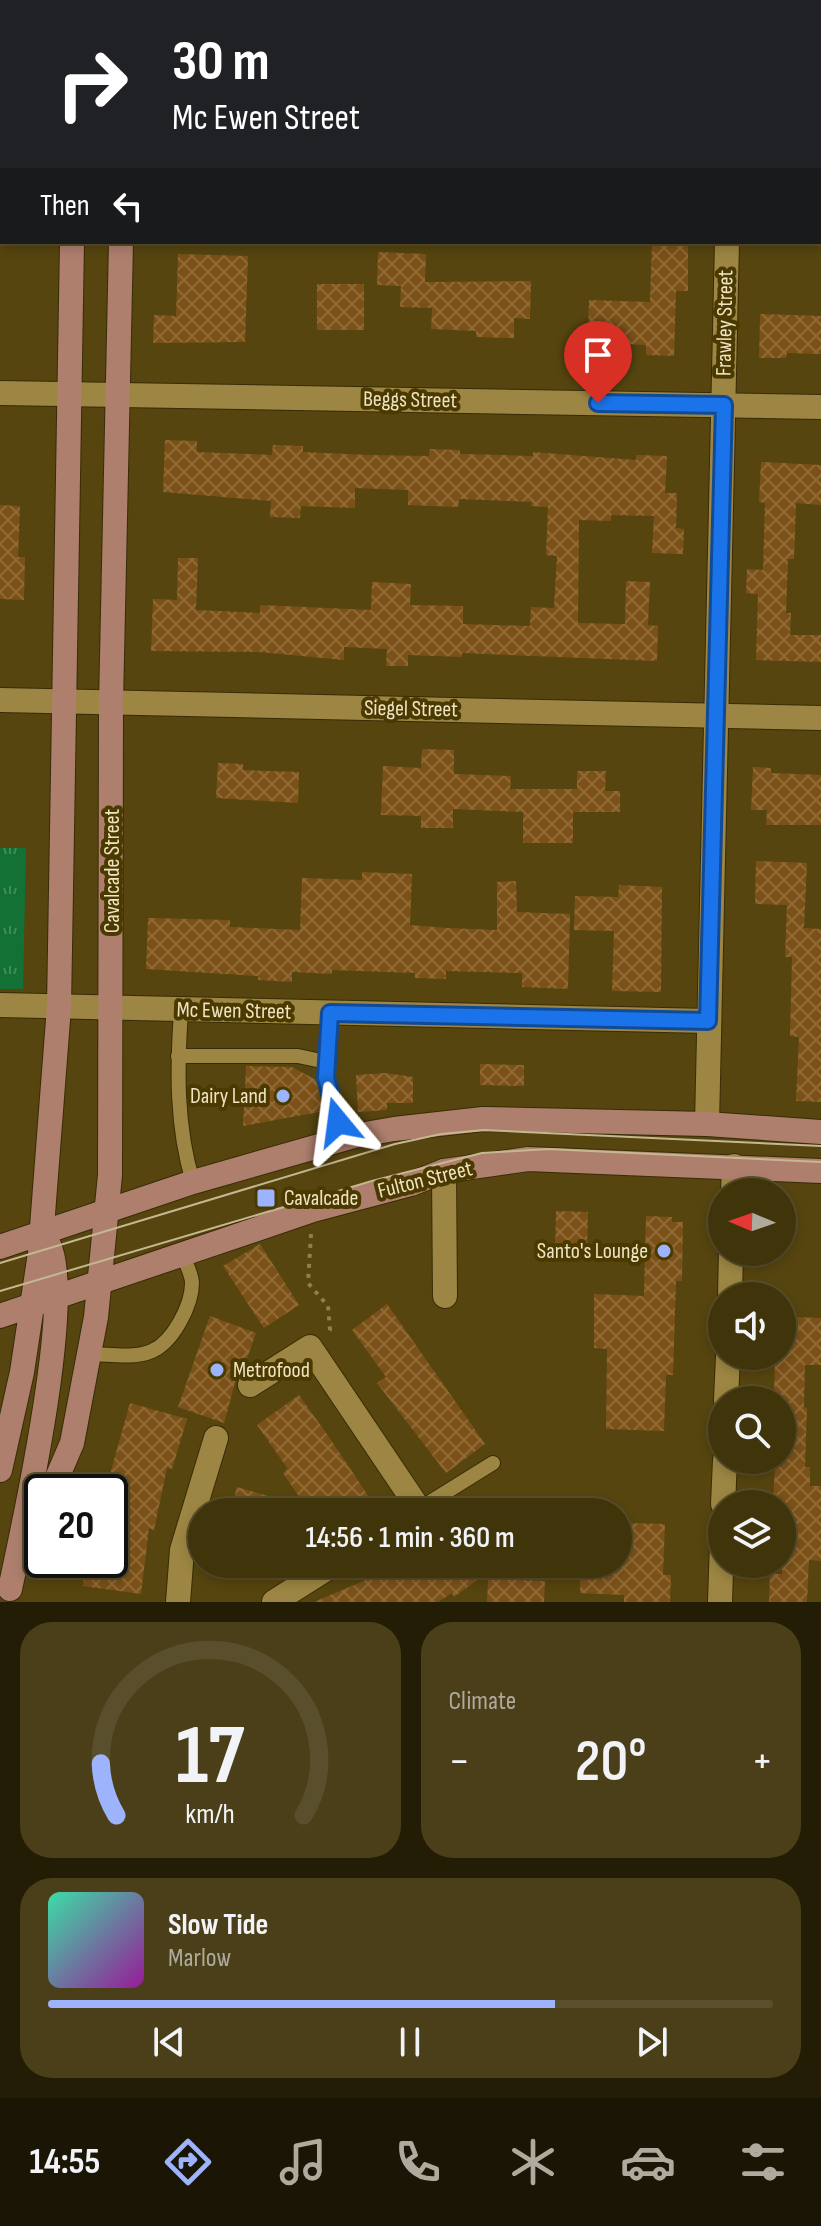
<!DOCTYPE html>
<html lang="en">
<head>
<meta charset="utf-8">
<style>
	:root { --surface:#40340b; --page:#4b3f19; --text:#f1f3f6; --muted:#aeaa9d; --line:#594f2c; --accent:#9db4fd }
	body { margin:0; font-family:"Sofia Sans Condensed",sans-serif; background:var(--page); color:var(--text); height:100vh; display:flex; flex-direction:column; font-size:30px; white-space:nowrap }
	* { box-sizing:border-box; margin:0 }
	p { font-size:26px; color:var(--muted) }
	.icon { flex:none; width:44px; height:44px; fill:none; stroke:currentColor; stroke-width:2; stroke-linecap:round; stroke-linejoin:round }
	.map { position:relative; height:1602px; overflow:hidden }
	.drawer { display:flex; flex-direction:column; gap:20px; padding:20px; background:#231d06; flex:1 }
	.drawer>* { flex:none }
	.guide { position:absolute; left:0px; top:0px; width:822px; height:244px; box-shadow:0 4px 12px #0003,0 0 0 2px var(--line); background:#202124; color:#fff; overflow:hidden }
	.needle { width:52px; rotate:272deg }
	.tools { position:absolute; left:708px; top:1178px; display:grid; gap:16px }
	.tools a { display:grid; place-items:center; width:88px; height:88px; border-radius:50%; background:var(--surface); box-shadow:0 4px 12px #0003,0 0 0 2px var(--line); font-size:40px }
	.speed { position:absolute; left:24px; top:1474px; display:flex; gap:16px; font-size:40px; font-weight:700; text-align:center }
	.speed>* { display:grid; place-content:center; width:104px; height:104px; border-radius:50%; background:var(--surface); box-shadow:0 4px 12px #0003,0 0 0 2px var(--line); line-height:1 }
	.speed .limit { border:4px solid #111; border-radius:12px; background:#fff; color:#111 }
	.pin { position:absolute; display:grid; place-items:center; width:68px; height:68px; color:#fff; margin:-82px -34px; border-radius:50% 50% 50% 0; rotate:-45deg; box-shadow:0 0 8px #0007 }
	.pin .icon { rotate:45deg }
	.me { position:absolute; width:88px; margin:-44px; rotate:344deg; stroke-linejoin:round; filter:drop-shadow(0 0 6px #0008) }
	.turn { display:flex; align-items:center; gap:28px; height:168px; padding:0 40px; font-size:36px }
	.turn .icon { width:104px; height:104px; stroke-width:2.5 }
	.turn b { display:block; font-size:56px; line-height:68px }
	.then { display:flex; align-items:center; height:76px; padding:0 40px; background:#0003; gap:16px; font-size:30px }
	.big { font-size:60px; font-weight:600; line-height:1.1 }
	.drawer .widget { flex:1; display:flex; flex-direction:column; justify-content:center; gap:12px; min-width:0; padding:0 28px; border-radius:32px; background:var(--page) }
	.drawer .dial { align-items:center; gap:0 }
	.dial svg { height:208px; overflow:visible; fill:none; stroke:var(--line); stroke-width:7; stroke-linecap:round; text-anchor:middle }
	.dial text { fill:var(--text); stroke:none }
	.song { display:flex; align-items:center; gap:24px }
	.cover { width:96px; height:96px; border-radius:12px; background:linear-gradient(135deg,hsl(160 70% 55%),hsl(300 70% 35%)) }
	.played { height:8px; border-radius:4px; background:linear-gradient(90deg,var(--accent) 70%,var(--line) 70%) }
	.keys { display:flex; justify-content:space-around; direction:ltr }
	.heat { display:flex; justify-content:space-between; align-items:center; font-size:44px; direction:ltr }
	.drawer .tiles { flex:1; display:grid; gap:20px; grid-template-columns:1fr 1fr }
	.widget:last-child { grid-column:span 2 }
	.trip { position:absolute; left:188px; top:1498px; width:444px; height:80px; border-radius:40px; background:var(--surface); box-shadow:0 4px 12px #0003,0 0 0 2px var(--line); font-weight:600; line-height:80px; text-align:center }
	.dock { display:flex; height:128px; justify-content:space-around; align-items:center; background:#1a1504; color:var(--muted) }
	.dock .icon { width:56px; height:56px }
	.dock .current { color:var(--accent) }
	.dock b { font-size:36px; color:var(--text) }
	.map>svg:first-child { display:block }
</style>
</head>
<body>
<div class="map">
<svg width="821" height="1602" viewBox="0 0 821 1602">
	<defs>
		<pattern id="grass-tufts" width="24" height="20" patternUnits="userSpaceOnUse" patternTransform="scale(2)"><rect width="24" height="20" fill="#147136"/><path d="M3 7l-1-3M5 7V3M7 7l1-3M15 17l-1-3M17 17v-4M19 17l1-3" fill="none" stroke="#428c5b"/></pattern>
		<pattern id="building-cross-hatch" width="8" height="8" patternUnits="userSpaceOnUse" patternTransform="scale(2)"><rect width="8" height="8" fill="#7c5117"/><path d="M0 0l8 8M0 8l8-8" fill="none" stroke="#8f6a37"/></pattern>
	</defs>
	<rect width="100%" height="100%" fill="#56450f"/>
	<polygon fill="url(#grass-tufts)" points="0,848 26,848 23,989 0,989"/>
	<g fill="url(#building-cross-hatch)">
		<polygon points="652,242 688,242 688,291 676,291 674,356 646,355 646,345 588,342 589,300 650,302"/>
		<polygon points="378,252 426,254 425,282 531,281 530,319 514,318 514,338 476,337 476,331 431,329 432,308 400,307 401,286 377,285"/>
		<polygon points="178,254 248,256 245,342 153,343 154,315 176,316"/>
		<rect x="317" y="284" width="47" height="46"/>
		<polygon points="760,314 821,316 821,354 787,353 786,358 759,358"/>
		<polygon points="165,440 197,441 197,452 272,455 273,445 303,446 303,452 368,455 429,456 430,449 460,450 460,454 533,456 533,452 636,460 636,455 667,456 665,493 677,493 676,528 684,529 683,554 652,553 654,516 611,515 611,521 579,520 578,623 625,624 626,581 650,582 648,625 658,626 657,661 462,653 462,657 408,655 408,666 386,666 387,649 344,647 344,660 259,652 151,651 153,599 177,600 178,558 198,558 196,610 260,613 260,605 371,610 372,582 411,584 410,605 463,606 463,624 530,626 531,607 554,608 557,556 546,555 548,507 531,506 532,502 459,499 458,507 408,505 408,490 355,488 355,508 301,506 300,518 270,517 271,501 163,492"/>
		<polygon points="761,462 821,465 821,505 796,503 794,559 788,559 786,613 791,613 790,635 821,635 821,662 756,660 758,594 746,593 747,569 763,570 765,503 759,502"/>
		<polygon points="0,505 20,506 18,557 25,557 24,600 0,599"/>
		<polygon points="422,749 454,750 454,774 511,776 510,789 577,789 577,771 606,771 605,791 620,791 620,812 573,812 573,843 523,843 523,812 453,809 453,828 421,828 421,816 381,815 383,766 421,768"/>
		<polygon points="218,763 243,764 243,770 299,772 298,803 216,798"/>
		<polygon points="753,767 771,768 771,773 821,775 821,825 766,825 767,810 751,810"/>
		<polygon points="756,861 807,863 804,928 821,929 821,1102 796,1101 799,1037 790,1036 792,957 785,957 787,905 755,904"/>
		<polygon points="362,872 412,874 410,925 448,928 497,930 497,882 516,881 517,912 570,914 568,989 522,987 522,973 446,971 446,979 415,978 415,973 332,970 332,974 292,972 292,982 258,980 258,976 146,969 148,918 230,920 230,927 300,930 302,878 362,880"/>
		<polygon points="619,885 662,887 661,992 612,991 614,931 574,930 575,896 618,897"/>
		<polygon points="480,1064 524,1065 524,1086 480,1085"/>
		<polygon points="246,1066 292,1067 316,1080 324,1111 243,1126"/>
		<polygon points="385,1073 413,1077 413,1103 387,1103 387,1110 358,1112 356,1075"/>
		<polygon points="556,1211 588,1212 587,1252 555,1251"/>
		<polygon points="646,1216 672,1217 672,1222 683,1222 682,1281 676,1281 673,1375 666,1375 664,1431 606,1429 607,1349 594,1348 594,1294 644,1296"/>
		<polygon points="260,1244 299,1305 264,1328 223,1266"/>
		<polygon points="387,1304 485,1444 446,1473 377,1383 386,1377 352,1330"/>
		<polygon points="210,1316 256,1333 242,1372 236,1379 224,1423 178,1407"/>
		<polygon points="791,1317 821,1318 821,1365 805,1365 804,1407 807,1408 805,1467 810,1467 810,1486 821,1486 821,1561 809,1560 807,1602 769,1602 770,1574 782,1574 782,1504 773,1504 775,1466 782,1466 782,1398 774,1398 775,1356 782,1356 782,1343 790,1343"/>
		<polygon points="299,1395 331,1440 379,1512 309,1512 306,1507 306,1512 230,1512 237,1487 306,1507 283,1473 288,1469 257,1425"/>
		<polygon points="130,1403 187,1419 172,1469 167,1468 154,1530 149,1528 141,1594 83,1586 86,1560 110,1560 110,1492 105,1492"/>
		<polygon points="622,1523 665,1524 663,1575 671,1575 670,1602 624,1602 624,1595 580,1593 581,1564 621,1564"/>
		<polygon points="404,1564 499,1564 454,1597 452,1593 438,1602 314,1602"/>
		<polygon points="488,1579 545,1581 544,1602 487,1602"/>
	</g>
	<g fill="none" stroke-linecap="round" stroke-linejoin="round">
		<g stroke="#382c06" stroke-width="16">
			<g id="lane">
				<path d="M181 1011C177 1069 176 1126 193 1182"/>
				<polyline points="178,1056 298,1056 326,1062 326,1078 343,1139"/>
				<polyline points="326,1062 330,1013"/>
				<path d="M89 1354C109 1354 134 1359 152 1351 173 1342 192 1305 192 1283 192 1274 185 1262 182 1253"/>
				<polyline points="419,1509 493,1463"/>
			</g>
		</g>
		<g stroke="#382c06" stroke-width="26">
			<g id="street">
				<polyline points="731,2 731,0"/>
				<polyline points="0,84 2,84"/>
				<polyline points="820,102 821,103"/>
				<polyline points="0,393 821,407"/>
				<polyline points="0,700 821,718"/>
				<polyline points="0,1005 708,1021"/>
				<polyline points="707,1124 727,242"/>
				<polyline points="444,1171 445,1296"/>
				<polyline points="733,1192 734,1166"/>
				<polyline points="730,1296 731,1252"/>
				<polyline points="250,1385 310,1347 419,1509 415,1512"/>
				<polyline points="726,1400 728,1356"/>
				<polyline points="723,1504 725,1460"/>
				<polyline points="178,1602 182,1550 216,1438"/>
				<polyline points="274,1602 334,1564"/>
				<polyline points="720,1602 722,1542"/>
			</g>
		</g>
		<g stroke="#382c06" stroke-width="26">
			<g id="secondary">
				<polyline points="77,2 77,0"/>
				<polyline points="128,2 128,0"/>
				<polyline points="0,1247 193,1182 354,1136 394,1129 483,1119 707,1124 821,1132"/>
				<polyline points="0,1316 313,1210 411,1184 444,1171 528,1159 821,1171"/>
				<polyline points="0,1470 22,1372 40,1253 59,1007 72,242"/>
				<polyline points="51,1492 72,1443 96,1317 110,1175 111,703 121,242"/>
				<path d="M10 1589C23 1528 79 1281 45 1238"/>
			</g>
		</g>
		<polyline stroke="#8f7f51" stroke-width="4" stroke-dasharray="4 6" stroke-linecap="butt" points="311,1234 308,1283 328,1306 330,1330 327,1332"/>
		<use href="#lane" stroke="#9d8643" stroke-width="14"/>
		<use href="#street" stroke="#9d8643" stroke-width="24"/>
		<use href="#secondary" stroke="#ae7f6d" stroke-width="24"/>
		<g stroke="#c5b891" stroke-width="2">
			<polyline points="0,1263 395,1144 441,1134 484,1130 821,1146"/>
			<polyline points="0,1291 372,1181 482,1153 548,1149 821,1162"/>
		</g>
	</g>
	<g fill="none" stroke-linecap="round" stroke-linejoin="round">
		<g stroke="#114b97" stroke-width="20">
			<polyline id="route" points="338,1122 326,1078 330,1013 708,1021 724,405 598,403"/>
		</g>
		<use href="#route" stroke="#1a73e8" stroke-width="14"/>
	</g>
	<g fill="#9db4fd" stroke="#4b3a00" stroke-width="3">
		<circle cx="283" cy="1096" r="8"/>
		<rect x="256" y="1188" width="20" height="20" rx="4"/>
		<circle cx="664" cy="1251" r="8"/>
		<circle cx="217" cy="1370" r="8"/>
	</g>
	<g text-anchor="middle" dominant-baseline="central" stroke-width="8" stroke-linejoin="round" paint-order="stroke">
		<g font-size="22" fill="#efe3c2" stroke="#4b3a00">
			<text transform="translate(725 323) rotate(-89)">Frawley Street</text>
			<text transform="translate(410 400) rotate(1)">Beggs Street</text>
			<text transform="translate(411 709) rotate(1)">Siegel Street</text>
			<text transform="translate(112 871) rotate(-90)">Cavalcade Street</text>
			<text transform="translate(234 1011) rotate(1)">Mc Ewen Street</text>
			<text transform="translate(425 1180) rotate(-14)">Fulton Street</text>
		</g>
		<g font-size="22" fill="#efe3c2" stroke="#4b3a00" text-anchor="end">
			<text x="267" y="1096">Dairy Land</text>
			<text x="284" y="1198" text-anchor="start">Cavalcade</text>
			<text x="648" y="1251">Santo's Lounge</text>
			<text x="233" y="1370" text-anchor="start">Metrofood</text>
		</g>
	</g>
</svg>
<div class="tools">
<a><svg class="needle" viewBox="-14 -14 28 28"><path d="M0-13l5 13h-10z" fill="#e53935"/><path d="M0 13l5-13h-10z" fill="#aeaa9d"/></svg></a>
<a><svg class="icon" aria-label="sound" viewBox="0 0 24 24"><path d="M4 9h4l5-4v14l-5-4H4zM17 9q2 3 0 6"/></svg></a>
<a><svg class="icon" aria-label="search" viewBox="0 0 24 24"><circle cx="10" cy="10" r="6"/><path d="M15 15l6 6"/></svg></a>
<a><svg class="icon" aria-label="layers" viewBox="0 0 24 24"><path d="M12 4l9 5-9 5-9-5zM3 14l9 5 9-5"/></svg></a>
</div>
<div class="speed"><div class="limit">20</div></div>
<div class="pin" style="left:598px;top:403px;background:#d93025"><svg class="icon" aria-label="arrive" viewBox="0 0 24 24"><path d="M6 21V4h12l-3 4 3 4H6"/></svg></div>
<svg class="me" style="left:338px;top:1122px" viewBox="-20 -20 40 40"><path d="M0-17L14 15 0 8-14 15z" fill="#1a73e8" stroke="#fff" stroke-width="4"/></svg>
<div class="trip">14:56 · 1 min · 360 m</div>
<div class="guide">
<div class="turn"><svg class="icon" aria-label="right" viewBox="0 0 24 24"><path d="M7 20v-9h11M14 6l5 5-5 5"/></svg><div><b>30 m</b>Mc Ewen Street</div></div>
<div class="then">Then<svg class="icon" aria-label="left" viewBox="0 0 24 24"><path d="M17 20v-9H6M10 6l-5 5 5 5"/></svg></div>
</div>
</div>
<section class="drawer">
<div class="tiles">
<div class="widget dial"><svg viewBox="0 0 100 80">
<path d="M14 69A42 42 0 1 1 86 69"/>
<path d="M14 69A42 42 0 0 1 8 49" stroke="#9db4fd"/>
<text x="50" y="56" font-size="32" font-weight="700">17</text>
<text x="50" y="72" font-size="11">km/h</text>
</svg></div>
<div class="widget"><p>Climate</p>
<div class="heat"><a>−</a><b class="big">20°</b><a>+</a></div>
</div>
<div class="widget">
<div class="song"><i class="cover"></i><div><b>Slow Tide</b><p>Marlow</p></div></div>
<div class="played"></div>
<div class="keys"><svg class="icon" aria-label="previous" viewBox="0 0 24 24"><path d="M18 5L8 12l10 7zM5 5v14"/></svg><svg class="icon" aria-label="pause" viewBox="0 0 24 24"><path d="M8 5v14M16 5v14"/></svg><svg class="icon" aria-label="next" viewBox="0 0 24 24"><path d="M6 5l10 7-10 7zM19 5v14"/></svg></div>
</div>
</div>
</section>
<nav class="dock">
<b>14:55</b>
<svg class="icon current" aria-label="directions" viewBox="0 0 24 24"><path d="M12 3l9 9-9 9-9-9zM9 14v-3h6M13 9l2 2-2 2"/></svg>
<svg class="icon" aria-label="music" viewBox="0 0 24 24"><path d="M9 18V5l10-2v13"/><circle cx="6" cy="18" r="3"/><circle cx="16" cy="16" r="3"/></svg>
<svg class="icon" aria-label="phone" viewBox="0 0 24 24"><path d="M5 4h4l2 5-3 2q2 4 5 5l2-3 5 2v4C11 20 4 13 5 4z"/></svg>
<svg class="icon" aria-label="climate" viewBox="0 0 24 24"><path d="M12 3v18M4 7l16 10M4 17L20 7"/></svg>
<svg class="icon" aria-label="car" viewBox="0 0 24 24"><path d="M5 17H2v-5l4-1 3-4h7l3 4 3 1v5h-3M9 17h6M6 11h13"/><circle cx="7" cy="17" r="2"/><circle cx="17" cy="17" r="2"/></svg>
<svg class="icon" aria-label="filters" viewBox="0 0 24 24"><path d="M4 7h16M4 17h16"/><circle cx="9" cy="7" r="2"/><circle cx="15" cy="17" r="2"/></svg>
</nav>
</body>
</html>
